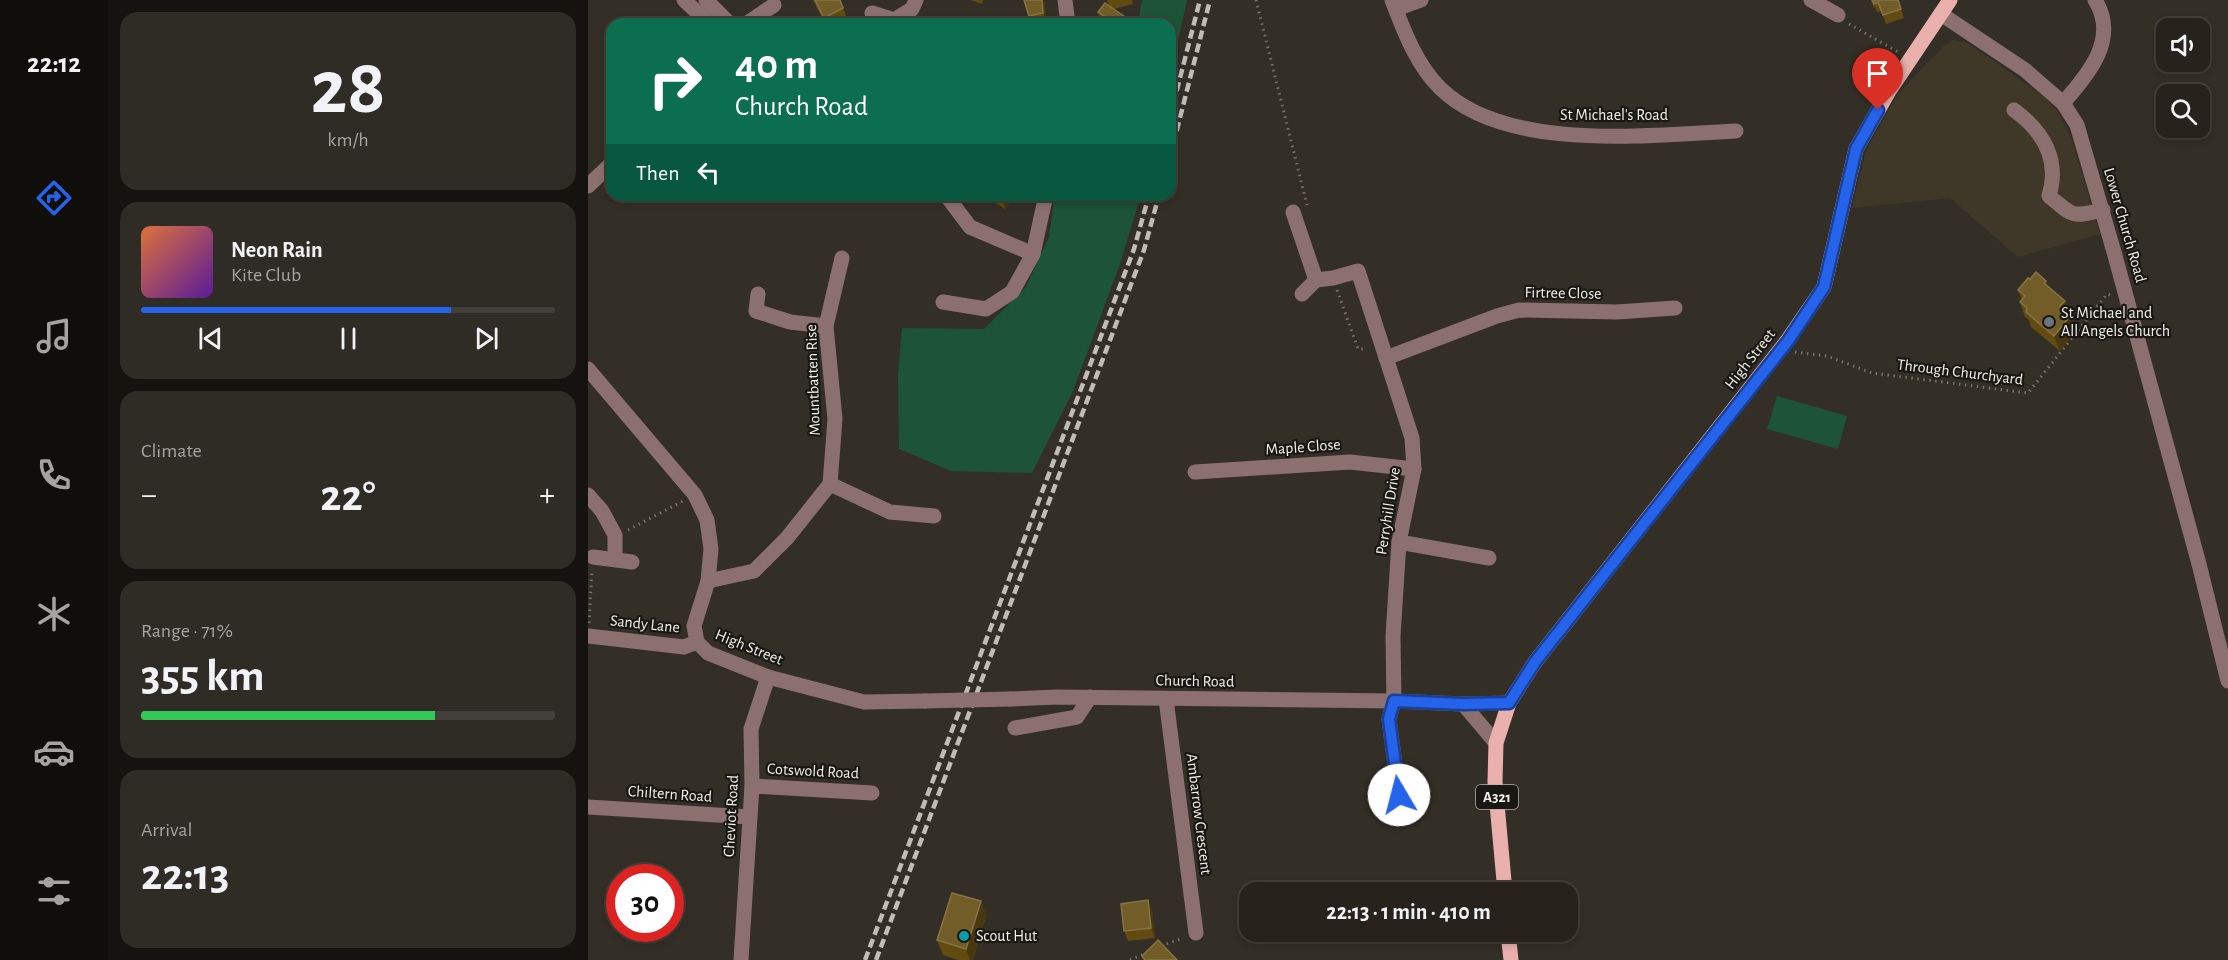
<!DOCTYPE html>
<html lang="en">
<head>
<meta charset="utf-8">
<style>
	:root { --surface:#27231c; --page:#2f2b25; --text:#f1f3f6; --muted:#a4a4a3; --line:#43403b; --accent:#2563eb }
	body { margin:0; font-family:"Alegreya Sans",sans-serif; background:var(--page); color:var(--text); height:100vh; display:flex; flex-direction:column; font-size:22px; white-space:nowrap }
	* { box-sizing:border-box; margin:0 }
	p { font-size:20px; color:var(--muted) }
	.icon { flex:none; width:33px; height:33px; fill:none; stroke:currentColor; stroke-width:2; stroke-linecap:round; stroke-linejoin:round }
	.map { position:relative; flex:1; overflow:hidden }
	.details { display:flex; flex-direction:column; gap:12px; padding:12px; background:#15130f; width:480px }
	.details>* { flex:none }
	.guide { position:absolute; left:18px; top:18px; width:570px; height:183px; border-radius:18px; box-shadow:0 3px 9px #0003,0 0 0 2px var(--line); background:#0b6e4f; color:#fff; overflow:hidden }
	.controls { position:absolute; left:1568px; top:18px; display:grid; gap:12px }
	.controls a { display:grid; place-items:center; width:54px; height:54px; border-radius:12px; background:var(--surface); box-shadow:0 3px 9px #0003,0 0 0 2px var(--line); font-size:30px }
	.speed { position:absolute; left:18px; top:864px; display:flex; gap:12px; font-size:30px; font-weight:700; text-align:center }
	.speed>* { display:grid; place-content:center; width:78px; height:78px; border-radius:50%; background:var(--surface); box-shadow:0 3px 9px #0003,0 0 0 2px var(--line); line-height:1 }
	.speed .limit { border:9px solid #d22; background:#fff; color:#111 }
	.pin { position:absolute; display:grid; place-items:center; width:51px; height:51px; color:#fff; margin:-62px -26px; border-radius:50% 50% 50% 0; rotate:-45deg; box-shadow:0 0 6px #0007 }
	.pin .icon { rotate:45deg }
	.me { position:absolute; width:66px; margin:-33px; rotate:352deg; stroke-linejoin:round; filter:drop-shadow(0 0 4px #0008) }
	.turn { display:flex; align-items:center; gap:21px; height:126px; padding:0 30px; font-size:27px }
	.turn .icon { width:78px; height:78px; stroke-width:2.5 }
	.turn b { display:block; font-size:42px; line-height:51px }
	.then { display:flex; align-items:center; height:57px; padding:0 30px; background:#0003; gap:12px; font-size:22px }
	.big { font-size:45px; font-weight:600; line-height:1.1 }
	.details .card { flex:1; display:flex; flex-direction:column; justify-content:center; gap:9px; min-width:0; padding:0 21px; border-radius:18px; background:var(--page) }
	.details .dial { align-items:center; gap:0 }
	.dial b { font-size:78px; line-height:1 }
	.song { display:flex; align-items:center; gap:18px }
	.cover { width:72px; height:72px; border-radius:9px; background:linear-gradient(135deg,hsl(20 70% 55%),hsl(270 70% 35%)) }
	.played { height:6px; border-radius:3px; background:linear-gradient(90deg,var(--accent) 75%,var(--line) 75%) }
	.keys { display:flex; justify-content:space-around; direction:ltr }
	.heat { display:flex; justify-content:space-between; align-items:center; font-size:33px; direction:ltr }
	.charge { height:9px; border-radius:4px; background:linear-gradient(90deg,#34c759 71%,var(--line) 0) }
	.trip { position:absolute; left:651px; top:882px; width:339px; height:60px; border-radius:18px; background:var(--surface); box-shadow:0 3px 9px #0003,0 0 0 2px var(--line); font-weight:600; line-height:60px; text-align:center }
	main { display:flex; flex:1; min-height:0 }
	.dock { display:flex; flex-direction:column; width:108px; justify-content:space-around; align-items:center; background:#100e0b; color:var(--muted) }
	.dock .icon { width:42px; height:42px }
	.dock .active { color:var(--accent) }
	.dock b { font-size:27px; color:var(--text) }
	.map>svg:first-child { display:block }
</style>
</head>
<body>
<main>
<nav class="dock">
<b>22:12</b>
<svg class="icon active" aria-label="directions" viewBox="0 0 24 24"><path d="M12 3l9 9-9 9-9-9zM9 14v-3h6M13 9l2 2-2 2"/></svg>
<svg class="icon" aria-label="music" viewBox="0 0 24 24"><path d="M9 18V5l10-2v13"/><circle cx="6" cy="18" r="3"/><circle cx="16" cy="16" r="3"/></svg>
<svg class="icon" aria-label="phone" viewBox="0 0 24 24"><path d="M5 4h4l2 5-3 2q2 4 5 5l2-3 5 2v4C11 20 4 13 5 4z"/></svg>
<svg class="icon" aria-label="climate" viewBox="0 0 24 24"><path d="M12 3v18M4 7l16 10M4 17L20 7"/></svg>
<svg class="icon" aria-label="car" viewBox="0 0 24 24"><path d="M5 17H2v-5l4-1 3-4h7l3 4 3 1v5h-3M9 17h6M6 11h13"/><circle cx="7" cy="17" r="2"/><circle cx="17" cy="17" r="2"/></svg>
<svg class="icon" aria-label="filters" viewBox="0 0 24 24"><path d="M4 7h16M4 17h16"/><circle cx="9" cy="7" r="2"/><circle cx="15" cy="17" r="2"/></svg>
</nav>
<section class="details">
<div class="card dial"><b>28</b><p>km/h</p></div>
<div class="card">
<div class="song"><i class="cover"></i><div><b>Neon Rain</b><p>Kite Club</p></div></div>
<div class="played"></div>
<div class="keys"><svg class="icon" aria-label="previous" viewBox="0 0 24 24"><path d="M18 5L8 12l10 7zM5 5v14"/></svg><svg class="icon" aria-label="pause" viewBox="0 0 24 24"><path d="M8 5v14M16 5v14"/></svg><svg class="icon" aria-label="next" viewBox="0 0 24 24"><path d="M6 5l10 7-10 7zM19 5v14"/></svg></div>
</div>
<div class="card"><p>Climate</p>
<div class="heat"><a>−</a><b class="big">22°</b><a>+</a></div>
</div>
<div class="card"><p>Range · 71%</p><b class="big">355 km</b><div class="charge"></div></div>
<div class="card"><p>Arrival</p><b class="big">22:13</b></div>
</section>
<div class="map">
<svg width="1640" height="960" viewBox="0 0 1640 960">
	<rect width="100%" height="100%" fill="#342f26"/>
	<polygon fill="#3f3829" points="1365,40 1379,43 1405,60 1456,97 1470,112 1484,140 1512,234 1430,257 1362,198 1264,208 1277,153 1309,95 1355,47"/>
	<g fill="#1d5337">
		<polygon points="554,0 599,0 582,79 582,24 550,24"/>
		<polygon points="467,195 553,195 532,264 485,391 444,473 363,471 311,449 310,374 314,328 396,329 438,287 461,237"/>
		<polygon points="1189,396 1259,416 1250,449 1179,429"/>
	</g>
	<g fill="none" stroke-linecap="round" stroke-linejoin="round">
		<g stroke="#77736b" stroke-width="3" stroke-dasharray="1.5 4.5" stroke-linecap="butt">
			<polyline points="668,0 719,205"/>
			<polyline points="1261,24 1310,52"/>
			<polyline points="749,290 770,349 779,349"/>
			<polyline points="1207,352 1239,356 1284,373 1440,393 1519,294 1522,295"/>
			<polyline points="40,530 95,501"/>
			<polyline points="1,623 4,569"/>
			<polyline points="573,946 595,938"/>
			<polyline points="542,960 559,953"/>
		</g>
		<g stroke="#8c706f" stroke-width="15">
			<polyline points="96,0 122,24"/>
			<polyline points="118,0 142,24"/>
			<polyline points="477,0 480,24"/>
			<path d="M804 0C816 31 828 64 852 88 918 153 1063 135 1148 131"/>
			<polyline points="1223,0 1250,15"/>
			<polyline points="808,9 833,0"/>
			<polyline points="284,13 306,20 324,9 328,0"/>
			<polyline points="1353,14 1437,70 1475,103 1489,125 1526,252 1611,564 1640,681"/>
			<polyline points="158,24 186,5"/>
			<path d="M1475 103C1501 74 1531 38 1507 0"/>
			<path d="M1426 110C1455 131 1472 160 1461 196 1486 217 1483 217 1515 210"/>
			<polyline points="0,186 24,163"/>
			<polyline points="358,195 382,227 445,254"/>
			<polyline points="705,212 728,280"/>
			<polyline points="170,294 168,311 202,322 238,326"/>
			<polyline points="714,294 728,280 745,278 770,271 824,438 826,469 811,542 805,636 806,701 801,719 811,795 793,798"/>
			<polyline points="355,302 398,309 424,292 445,254 458,195"/>
			<polyline points="798,358 909,316 931,310 1029,312 1087,308"/>
			<polyline points="0,369 107,495 119,520 123,549 120,581 106,626 109,642 120,653 180,677 276,702 337,701"/>
			<polyline points="607,472 762,462 826,469"/>
			<polyline points="242,484 302,512 346,516"/>
			<polyline points="0,495 14,511 27,535 27,559"/>
			<polyline points="811,542 901,558"/>
			<polyline points="5,557 44,562"/>
			<polyline points="120,581 166,571 199,538 242,484 247,419 238,326 254,258"/>
			<polyline points="0,636 96,647 109,642"/>
			<polyline points="422,699 469,697 806,701 875,704 921,703"/>
			<polyline points="578,699 608,933"/>
			<polyline points="875,704 908,743"/>
			<polyline points="427,728 489,717 502,697"/>
			<polyline points="164,786 284,793"/>
			<polyline points="0,807 161,817"/>
			<polyline points="153,960 164,786 163,729 180,677"/>
		</g>
		<g stroke="#e9b0ad" stroke-width="15">
			<polyline points="917,892 907,782 908,743 921,703 947,662 1199,341 1236,287 1268,149 1301,91 1362,0"/>
			<polyline points="920,932 923,960"/>
		</g>
		<g stroke="#c0bdb6" stroke-width="4.5" stroke-dasharray="9 4.5" stroke-linecap="butt">
			<polyline points="582,117 612,0"/>
			<polyline points="582,157 622,0"/>
			<polyline points="277,960 546,249 561,195"/>
			<polyline points="288,960 556,250 571,195"/>
		</g>
		<polyline stroke="#8c706f" stroke-width="15" points="337,701 422,699"/>
	</g>
	<g fill="#624b10">
		<polygon points="225,0 252,0 259,18 247,24 237,24"/>
		<polygon points="382,0 395,0 394,4"/>
		<polygon points="436,0 456,0 459,23 444,24"/>
		<polygon points="519,0 544,0 545,4 526,9 546,24 513,24 514,22 510,12 521,6"/>
		<polygon points="1283,0 1310,0 1316,18 1298,24 1293,11 1289,12 1287,7 1286,8"/>
		<polygon points="396,195 427,195 417,209"/>
		<polygon points="1442,279 1458,281 1459,286 1477,301 1489,330 1472,351 1443,327 1441,320 1437,317 1432,302 1434,300 1430,290"/>
		<polygon points="560,900 564,910 567,938 540,941 536,931"/>
		<polygon points="393,901 398,916 385,960 370,960 355,955 349,940"/>
	</g>
	<g fill="#49380f">
		<polygon points="454,0 456,0 459,23 455,13"/>
		<polygon points="417,195 427,195 417,209 414,199"/>
		<polygon points="1477,301 1483,316 1472,306"/>
		<polygon points="1483,315 1489,330 1472,351 1466,336"/>
		<polygon points="560,900 564,910 567,938 563,928"/>
		<polygon points="393,901 398,916 385,960 382,960 378,949"/>
	</g>
	<g fill="#725c28" stroke="#867446" stroke-width="1.5">
		<polygon points="227,0 252,0 255,8 236,18"/>
		<polygon points="436,0 454,0 455,13 441,16"/>
		<polygon points="1284,0 1310,0 1313,9 1295,15 1290,2 1286,4"/>
		<polygon points="517,3 546,23 545,24 513,24 516,16 510,12"/>
		<polygon points="265,18 271,24 260,24"/>
		<polygon points="407,195 417,195 414,199"/>
		<polygon points="1448,272 1458,281 1456,283 1477,301 1472,306 1483,315 1466,336 1438,312 1439,308 1432,302 1437,296 1430,290 1440,278 1442,279"/>
		<polygon points="364,893 393,901 378,949 349,940"/>
		<polygon points="560,900 563,928 536,931 533,904"/>
		<polygon points="570,940 589,960 557,960 554,956"/>
	</g>
	<g fill="none" stroke-linecap="round" stroke-linejoin="round">
		<g stroke="#184099" stroke-width="15">
			<polyline id="route" points="811,795 801,719 806,701 876,704 921,703 947,662 1200,341 1236,287 1268,149 1290,110"/>
		</g>
		<use href="#route" stroke="#2563eb" stroke-width="10"/>
	</g>
	<circle fill="#6b7280" stroke="#191713" stroke-width="2" cx="1461" cy="322" r="6"/>
	<circle fill="#0f9aa8" stroke="#191713" stroke-width="2" cx="376" cy="936" r="6"/>
	<g text-anchor="middle" dominant-baseline="central" stroke-width="4.5" stroke-linejoin="round" paint-order="stroke">
		<rect fill="#191713" stroke="#b2b0aa" stroke-width="1.5" x="888" y="785" width="42" height="24" rx="4.5"/>
		<g font-size="15" font-weight="bold" fill="#f4f1eb">
			<text x="909" y="797">A321</text>
		</g>
		<g font-size="16" fill="#f4f1eb" stroke="#191713">
			<text x="1026" y="115">St Michael's Road</text>
			<text transform="translate(1537 225) rotate(74)">Lower Church Road</text>
			<text transform="translate(975 293) rotate(1)">Firtree Close</text>
			<text transform="translate(1162 359) rotate(-52)">High Street</text>
			<text transform="translate(1372 372) rotate(7)">Through Churchyard</text>
			<text transform="translate(225 380) rotate(-92)">Mountbatten Rise</text>
			<text transform="translate(715 447) rotate(-4)">Maple Close</text>
			<text transform="translate(800 511) rotate(-81)">Perryhill Drive</text>
			<text transform="translate(57 624) rotate(6)">Sandy Lane</text>
			<text transform="translate(161 647) rotate(22)">High Street</text>
			<text transform="translate(607 681) rotate(1)">Church Road</text>
			<text transform="translate(225 771) rotate(3)">Cotswold Road</text>
			<text transform="translate(82 794) rotate(4)">Chiltern Road</text>
			<text transform="translate(611 814) rotate(83)">Ambarrow Crescent</text>
			<text transform="translate(143 816) rotate(-87)">Cheviot Road</text>
		</g>
		<g font-size="16" fill="#f4f1eb" stroke="#191713" text-anchor="start">
			<text x="1473" y="313">St Michael and<tspan x="1473" dy="18">All Angels Church</tspan></text>
			<text x="388" y="936">Scout Hut</text>
		</g>
	</g>
</svg>
<div class="controls">
<a><svg class="icon" aria-label="sound" viewBox="0 0 24 24"><path d="M4 9h4l5-4v14l-5-4H4zM17 9q2 3 0 6"/></svg></a>
<a><svg class="icon" aria-label="search" viewBox="0 0 24 24"><circle cx="10" cy="10" r="6"/><path d="M15 15l6 6"/></svg></a>
</div>
<div class="speed"><div class="limit">30</div></div>
<div class="pin" style="left:1290px;top:110px;background:#d93025"><svg class="icon" aria-label="arrive" viewBox="0 0 24 24"><path d="M6 21V4h12l-3 4 3 4H6"/></svg></div>
<svg class="me" style="left:811px;top:795px" viewBox="-20 -20 40 40"><circle r="19" fill="#fff"/><path d="M0-13L10 11 0 6-10 11z" fill="#2563eb"/></svg>
<div class="trip">22:13 · 1 min · 410 m</div>
<div class="guide">
<div class="turn"><svg class="icon" aria-label="right" viewBox="0 0 24 24"><path d="M7 20v-9h11M14 6l5 5-5 5"/></svg><div><b>40 m</b>Church Road</div></div>
<div class="then">Then<svg class="icon" aria-label="left" viewBox="0 0 24 24"><path d="M17 20v-9H6M10 6l-5 5 5 5"/></svg></div>
</div>
</div>
</main>
</body>
</html>
